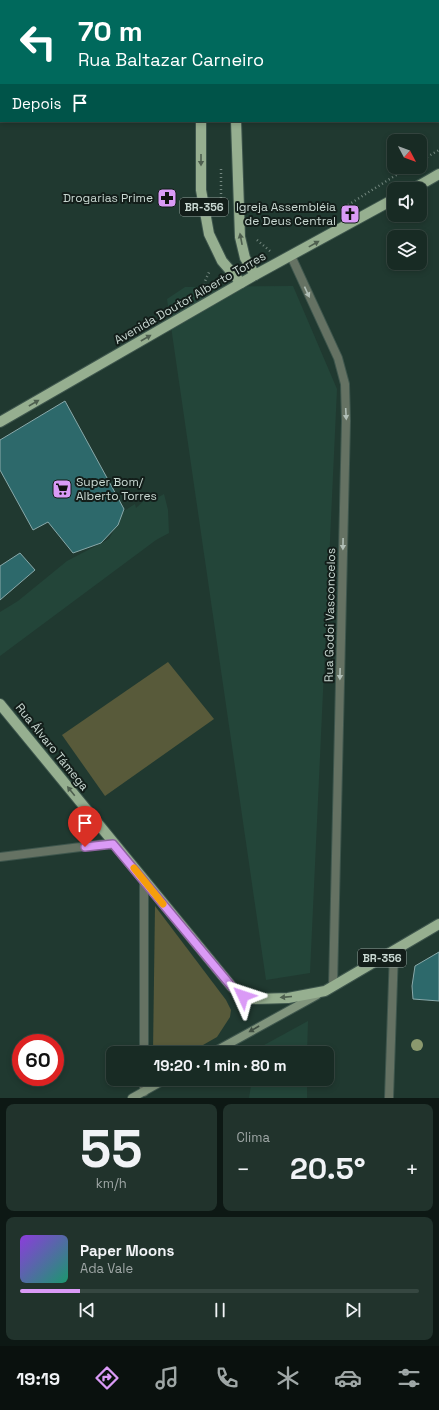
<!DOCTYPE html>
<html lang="pt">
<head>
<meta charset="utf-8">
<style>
	:root { --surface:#182b24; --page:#21332c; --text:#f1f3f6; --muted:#9fa7a6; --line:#364741; --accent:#da9af6 }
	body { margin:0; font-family:"Space Grotesk",sans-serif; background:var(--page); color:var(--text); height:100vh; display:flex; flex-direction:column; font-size:15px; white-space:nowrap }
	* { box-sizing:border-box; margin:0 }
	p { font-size:13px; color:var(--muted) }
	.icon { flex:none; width:22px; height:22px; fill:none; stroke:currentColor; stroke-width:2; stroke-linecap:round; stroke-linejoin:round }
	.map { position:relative; height:1098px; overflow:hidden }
	.details { display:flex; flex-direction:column; gap:6px; padding:6px; background:#0d1814; flex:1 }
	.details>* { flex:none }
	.top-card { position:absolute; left:0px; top:0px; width:439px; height:122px; box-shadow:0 2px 6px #0003,0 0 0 1px var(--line); background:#00695c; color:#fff; overflow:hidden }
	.needle { width:26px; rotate:131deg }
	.controls { position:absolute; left:387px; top:134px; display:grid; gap:8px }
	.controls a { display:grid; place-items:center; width:40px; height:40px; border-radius:8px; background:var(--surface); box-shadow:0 2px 6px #0003,0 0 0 1px var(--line); font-size:20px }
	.speed { position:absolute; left:12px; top:1034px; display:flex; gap:8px; font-size:20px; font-weight:700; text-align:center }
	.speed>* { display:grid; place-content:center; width:52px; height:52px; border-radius:50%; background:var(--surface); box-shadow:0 2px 6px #0003,0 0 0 1px var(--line); line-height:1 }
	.speed .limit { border:6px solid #d22; background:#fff; color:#111 }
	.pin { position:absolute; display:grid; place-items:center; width:34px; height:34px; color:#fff; margin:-41px -17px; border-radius:50% 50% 50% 0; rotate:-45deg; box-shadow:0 0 4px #0007 }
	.pin .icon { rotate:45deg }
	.me { position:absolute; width:44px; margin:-22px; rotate:312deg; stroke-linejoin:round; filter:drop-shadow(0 0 3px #0008) }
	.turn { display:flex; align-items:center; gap:14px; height:84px; padding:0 12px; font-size:18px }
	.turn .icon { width:52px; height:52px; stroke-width:2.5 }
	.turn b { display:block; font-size:28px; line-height:34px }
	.then { display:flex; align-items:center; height:38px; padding:0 12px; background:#0003; gap:8px; font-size:15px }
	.big { font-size:30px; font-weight:800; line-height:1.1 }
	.details .card { flex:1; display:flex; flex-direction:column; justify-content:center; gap:6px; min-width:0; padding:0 14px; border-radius:8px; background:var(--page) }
	.details .dial { align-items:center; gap:0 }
	.dial b { font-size:52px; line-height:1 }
	.song { display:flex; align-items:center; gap:12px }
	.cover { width:48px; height:48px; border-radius:6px; background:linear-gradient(135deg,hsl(270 70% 55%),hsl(160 70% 35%)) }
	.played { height:4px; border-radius:2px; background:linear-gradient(90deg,var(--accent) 15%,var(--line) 15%) }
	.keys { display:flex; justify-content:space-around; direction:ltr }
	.heat { display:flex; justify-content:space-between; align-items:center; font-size:22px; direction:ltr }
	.details .tiles { flex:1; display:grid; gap:6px; grid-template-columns:1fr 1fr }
	.card:last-child { grid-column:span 2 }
	.trip { position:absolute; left:106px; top:1046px; width:228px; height:40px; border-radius:8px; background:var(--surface); box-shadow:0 2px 6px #0003,0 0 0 1px var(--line); font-weight:800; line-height:40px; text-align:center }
	.menu { display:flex; height:64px; justify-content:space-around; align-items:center; background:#0a110e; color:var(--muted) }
	.menu .icon { width:28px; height:28px }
	.menu .current { color:var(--accent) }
	.menu b { font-size:18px; color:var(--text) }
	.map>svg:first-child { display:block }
</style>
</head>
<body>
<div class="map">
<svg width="439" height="1098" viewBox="0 0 439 1098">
	<rect width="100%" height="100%" fill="#203930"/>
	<g fill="#234539">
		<polygon points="293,286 337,389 310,973 266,980 167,299 185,287"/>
		<polygon points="151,494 157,498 164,494 168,510 169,533 156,540 0,656 0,612 18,601 67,561 109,539 124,511 135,504 136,508"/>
		<polygon points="308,1021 307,1053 255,1053 255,1050"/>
		<polygon points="252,1079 307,1079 307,1098 249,1098"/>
	</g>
	<g fill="#585a3a">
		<polygon points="168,662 214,719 105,796 62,735"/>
		<polygon points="155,906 226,1000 231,1010 230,1017 217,1037 189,1053 153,1053"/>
	</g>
	<g fill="#2d696b" stroke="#89a9aa">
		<polygon points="65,401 124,509 118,525 101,543 73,553 48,522 33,530 0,470 0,440"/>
		<polygon points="20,553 35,570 0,600 0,566"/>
		<polygon points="439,952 439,1001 413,999 412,986 415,966"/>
	</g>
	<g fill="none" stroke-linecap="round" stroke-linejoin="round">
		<g stroke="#3e564d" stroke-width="10">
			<g id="minor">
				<polyline points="157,1 159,0"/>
				<polyline points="0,91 1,90"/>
				<polyline points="291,256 338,358 345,384 346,421 333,986"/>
				<polyline points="0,857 113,843"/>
				<polyline points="144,1053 144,880"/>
				<polyline points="144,1092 144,1079"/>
				<polyline points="389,1098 394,951"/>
			</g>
		</g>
		<g stroke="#3e564d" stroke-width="10">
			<g id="secondary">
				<polyline points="212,1053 317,995"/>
				<polyline points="132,1098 166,1079"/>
			</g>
		</g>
		<g stroke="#3e564d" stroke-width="12">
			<g id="primary">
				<polyline points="233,0 233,1"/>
				<polyline points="201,1 201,0"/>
				<polyline points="201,121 201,190 209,234 222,261 241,283"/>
				<polyline points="236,121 240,237 245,258 255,275"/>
				<polyline points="413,189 439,174"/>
				<polyline points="0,422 255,275 394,199"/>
				<polyline points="0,704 232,987 243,996 251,999 288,998 325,991 439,924"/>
			</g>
		</g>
		<g stroke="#73877f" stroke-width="2.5" stroke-dasharray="1 3" stroke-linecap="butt">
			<polyline points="420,161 439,150"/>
			<polyline points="221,169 221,204"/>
			<polyline points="348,205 409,167"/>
			<polyline points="257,240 270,251"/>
			<polyline points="202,288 210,270"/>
		</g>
		<use href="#minor" stroke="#657263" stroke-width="8"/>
		<use href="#secondary" stroke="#81957d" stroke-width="8"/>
		<use href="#primary" stroke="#96af90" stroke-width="10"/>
	</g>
	<circle fill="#8b996e" cx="417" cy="1045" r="6"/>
	<defs><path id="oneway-solid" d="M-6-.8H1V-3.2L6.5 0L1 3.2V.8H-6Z"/></defs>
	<g fill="#4e5f4f">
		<use href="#oneway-solid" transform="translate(201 160) rotate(90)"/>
		<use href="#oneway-solid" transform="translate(241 239) rotate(-101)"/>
		<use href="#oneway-solid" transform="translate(314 244) rotate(-29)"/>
		<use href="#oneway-solid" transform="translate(146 338) rotate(-30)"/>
		<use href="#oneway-solid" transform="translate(34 403) rotate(-30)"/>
		<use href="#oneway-solid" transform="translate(71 791) rotate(-129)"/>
		<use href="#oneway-solid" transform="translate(286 997) rotate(175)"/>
	</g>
	<g fill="#b0beb6">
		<use href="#oneway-solid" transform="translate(307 292) rotate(65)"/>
		<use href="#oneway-solid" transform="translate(346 414) rotate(87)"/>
		<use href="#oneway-solid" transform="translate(343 544) rotate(91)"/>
		<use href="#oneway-solid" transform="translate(340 674) rotate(91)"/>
	</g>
	<use fill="#3f4e42" href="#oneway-solid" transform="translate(254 1029) rotate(150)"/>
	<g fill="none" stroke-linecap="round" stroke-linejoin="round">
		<g stroke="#8e64a0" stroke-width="10">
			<polyline id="route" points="85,847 113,844 232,987 243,996"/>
		</g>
		<use href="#route" stroke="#da9af6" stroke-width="7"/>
		<polyline stroke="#f59e0b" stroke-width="7" points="134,868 163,904"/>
	</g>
	<defs>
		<g id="pharmacy-square" transform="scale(1)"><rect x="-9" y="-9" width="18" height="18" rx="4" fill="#da9af6" stroke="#131e1a"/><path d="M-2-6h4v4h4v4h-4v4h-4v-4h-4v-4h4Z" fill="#111"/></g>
		<g id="church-square" transform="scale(1)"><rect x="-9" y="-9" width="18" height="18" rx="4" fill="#da9af6" stroke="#131e1a"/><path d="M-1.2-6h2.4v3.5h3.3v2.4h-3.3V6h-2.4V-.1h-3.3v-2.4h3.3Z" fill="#111"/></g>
		<g id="supermarket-square" transform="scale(1)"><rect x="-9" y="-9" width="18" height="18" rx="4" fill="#da9af6" stroke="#131e1a"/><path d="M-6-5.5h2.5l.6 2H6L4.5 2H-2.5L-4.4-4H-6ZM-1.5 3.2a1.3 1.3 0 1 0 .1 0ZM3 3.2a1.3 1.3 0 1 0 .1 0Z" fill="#111"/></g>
	</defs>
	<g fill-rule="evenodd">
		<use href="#pharmacy-square" x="167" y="198"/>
		<use href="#church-square" x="350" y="214"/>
		<use href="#supermarket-square" x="62" y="489"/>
	</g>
	<g text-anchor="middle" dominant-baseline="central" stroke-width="4" stroke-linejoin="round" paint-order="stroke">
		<g fill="#131e1a" stroke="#92a09b" stroke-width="1">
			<rect x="180" y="198" width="48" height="18" rx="3"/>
			<rect x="358" y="949" width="48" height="18" rx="3"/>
		</g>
		<g font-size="11" font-weight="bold" fill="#c9d8d2">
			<text x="204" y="207">BR-356</text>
			<text x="382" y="958">BR-356</text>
		</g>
		<g font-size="12" fill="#c9d8d2" stroke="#131e1a" text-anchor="end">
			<text x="153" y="198">Drogarias Prime</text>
			<text x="336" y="207">Igreja Assembléia<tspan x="336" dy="14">de Deus Central</tspan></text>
			<text x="76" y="482" text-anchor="start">Super Bom/<tspan x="76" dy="14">Alberto Torres</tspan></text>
		</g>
		<g font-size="12" fill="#c9d8d2" stroke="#131e1a">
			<text transform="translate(190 298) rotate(-30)">Avenida Doutor Alberto Torres</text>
			<text transform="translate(330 615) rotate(-89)">Rua Godoi Vasconcelos</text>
			<text transform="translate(52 747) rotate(51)">Rua Álvaro Támega</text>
		</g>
	</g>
</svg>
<div class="controls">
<a><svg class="needle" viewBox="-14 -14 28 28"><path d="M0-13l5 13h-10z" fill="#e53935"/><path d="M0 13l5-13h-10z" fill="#9fa7a6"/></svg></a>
<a><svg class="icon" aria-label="sound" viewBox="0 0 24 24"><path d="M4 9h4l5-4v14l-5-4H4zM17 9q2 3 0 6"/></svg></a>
<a><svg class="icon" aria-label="layers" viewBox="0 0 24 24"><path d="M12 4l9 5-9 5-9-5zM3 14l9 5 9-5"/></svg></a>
</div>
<div class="speed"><div class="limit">60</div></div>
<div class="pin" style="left:85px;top:847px;background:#d93025"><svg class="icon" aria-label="arrive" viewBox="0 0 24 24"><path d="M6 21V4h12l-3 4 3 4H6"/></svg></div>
<svg class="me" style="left:243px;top:996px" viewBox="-20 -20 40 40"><path d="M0-17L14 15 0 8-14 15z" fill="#da9af6" stroke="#fff" stroke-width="4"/></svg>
<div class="trip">19:20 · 1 min · 80 m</div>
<div class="top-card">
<div class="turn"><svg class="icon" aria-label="left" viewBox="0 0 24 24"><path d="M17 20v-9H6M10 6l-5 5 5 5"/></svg><div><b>70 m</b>Rua Baltazar Carneiro</div></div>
<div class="then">Depois<svg class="icon" aria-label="arrive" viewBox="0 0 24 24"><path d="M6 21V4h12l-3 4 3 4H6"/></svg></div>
</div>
</div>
<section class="details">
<div class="tiles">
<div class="card dial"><b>55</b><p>km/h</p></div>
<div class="card"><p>Clima</p>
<div class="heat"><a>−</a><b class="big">20.5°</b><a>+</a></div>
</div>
<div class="card">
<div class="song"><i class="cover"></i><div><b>Paper Moons</b><p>Ada Vale</p></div></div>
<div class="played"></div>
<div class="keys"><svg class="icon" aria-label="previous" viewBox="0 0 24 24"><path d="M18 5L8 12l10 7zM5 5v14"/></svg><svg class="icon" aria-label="pause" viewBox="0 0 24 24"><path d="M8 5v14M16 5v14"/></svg><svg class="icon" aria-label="next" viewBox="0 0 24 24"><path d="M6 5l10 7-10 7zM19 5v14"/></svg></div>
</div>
</div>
</section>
<nav class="menu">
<b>19:19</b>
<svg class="icon current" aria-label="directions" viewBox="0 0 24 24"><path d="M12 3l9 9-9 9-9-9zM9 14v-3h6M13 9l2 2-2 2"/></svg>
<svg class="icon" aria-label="music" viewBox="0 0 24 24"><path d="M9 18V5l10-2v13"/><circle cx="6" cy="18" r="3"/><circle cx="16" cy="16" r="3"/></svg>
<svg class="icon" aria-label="phone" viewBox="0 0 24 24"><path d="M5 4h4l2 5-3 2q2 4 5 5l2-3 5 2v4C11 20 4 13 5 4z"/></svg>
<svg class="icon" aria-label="climate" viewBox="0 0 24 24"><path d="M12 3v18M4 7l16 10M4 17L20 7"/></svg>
<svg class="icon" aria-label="car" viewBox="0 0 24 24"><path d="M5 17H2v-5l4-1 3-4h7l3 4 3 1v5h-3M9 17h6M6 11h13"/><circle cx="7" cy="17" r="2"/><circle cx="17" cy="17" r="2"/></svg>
<svg class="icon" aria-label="filters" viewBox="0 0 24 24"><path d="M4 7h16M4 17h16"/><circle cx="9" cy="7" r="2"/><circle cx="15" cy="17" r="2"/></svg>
</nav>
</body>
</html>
